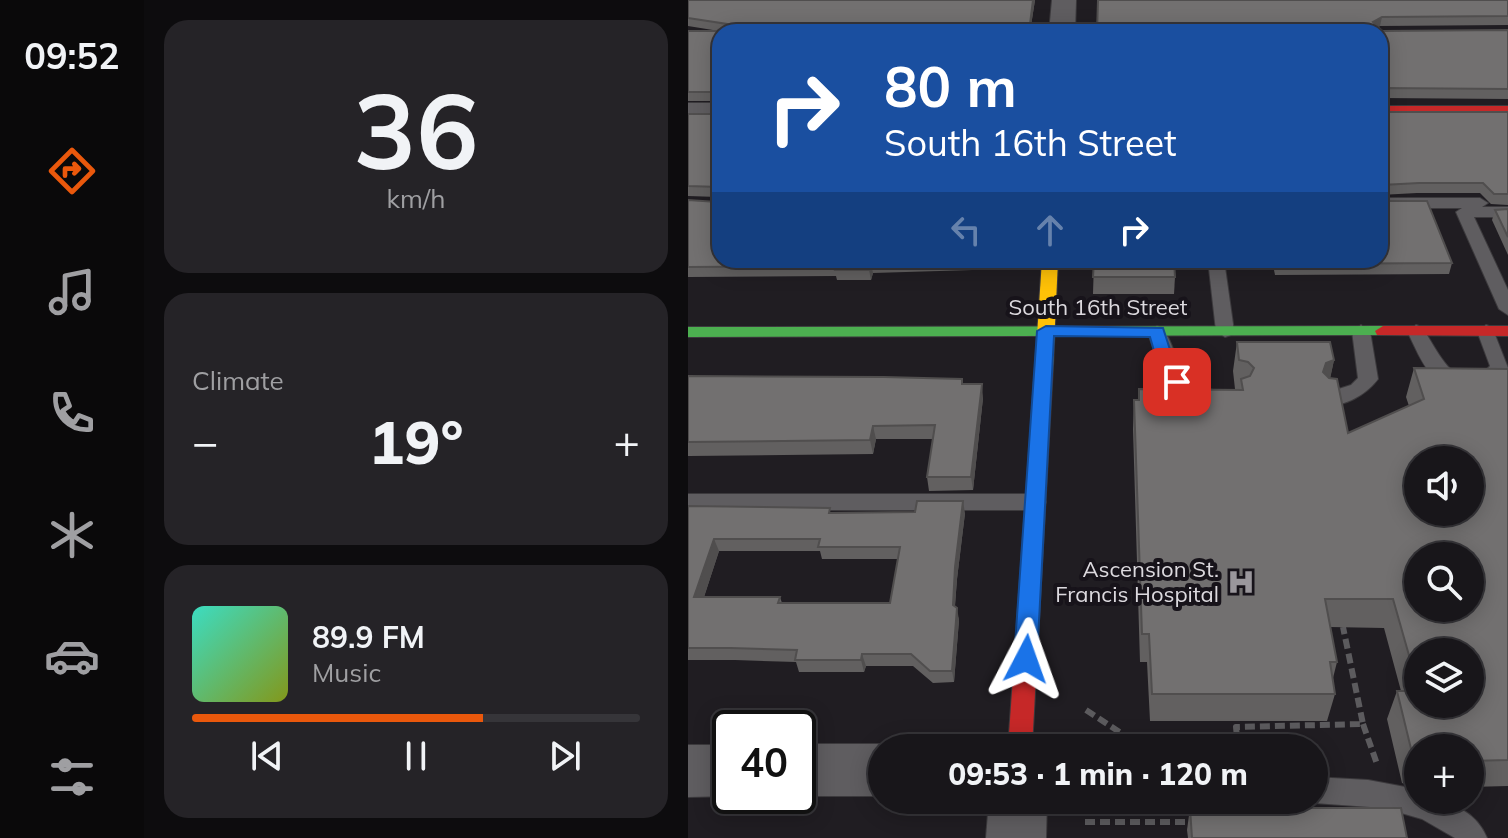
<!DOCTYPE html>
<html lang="en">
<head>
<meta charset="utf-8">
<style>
	:root { --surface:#18161a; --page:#252327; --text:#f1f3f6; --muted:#9f9fa2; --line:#363539; --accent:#ea580c }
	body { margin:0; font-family:Mulish,sans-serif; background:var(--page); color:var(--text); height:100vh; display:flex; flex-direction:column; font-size:30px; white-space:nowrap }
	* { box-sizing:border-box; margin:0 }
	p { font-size:26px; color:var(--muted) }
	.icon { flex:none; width:44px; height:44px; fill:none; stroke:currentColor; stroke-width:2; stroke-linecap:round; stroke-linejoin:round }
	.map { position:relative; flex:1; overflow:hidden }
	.sheet { display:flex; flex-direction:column; gap:20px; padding:20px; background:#0d0c0e; width:544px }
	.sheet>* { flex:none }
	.hud { position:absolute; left:24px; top:24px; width:676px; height:244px; border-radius:24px; box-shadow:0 4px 20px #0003,0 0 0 2px var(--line); background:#1a4fa0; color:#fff; overflow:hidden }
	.tools { position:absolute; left:716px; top:446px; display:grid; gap:16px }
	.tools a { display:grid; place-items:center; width:80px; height:80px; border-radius:50%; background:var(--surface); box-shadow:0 4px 20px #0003,0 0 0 2px var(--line); font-size:40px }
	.speed { position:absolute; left:24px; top:710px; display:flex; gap:16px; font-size:40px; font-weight:700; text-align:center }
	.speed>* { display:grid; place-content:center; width:104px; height:104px; border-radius:50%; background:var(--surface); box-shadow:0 4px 20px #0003,0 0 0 2px var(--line); line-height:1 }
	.speed .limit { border:4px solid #111; border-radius:12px; background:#fff; color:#111 }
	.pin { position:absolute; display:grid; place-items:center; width:68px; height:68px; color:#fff; margin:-34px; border-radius:16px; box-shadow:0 4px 12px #0006 }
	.me { position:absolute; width:88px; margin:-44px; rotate:4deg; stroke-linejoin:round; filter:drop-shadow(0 0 6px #0008) }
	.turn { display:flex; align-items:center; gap:28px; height:168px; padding:0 40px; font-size:36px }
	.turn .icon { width:104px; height:104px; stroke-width:2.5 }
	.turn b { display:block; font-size:56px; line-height:68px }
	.lanes { display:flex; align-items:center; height:76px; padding:0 40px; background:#0003; justify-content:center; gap:40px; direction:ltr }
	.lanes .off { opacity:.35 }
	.big { font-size:60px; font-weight:800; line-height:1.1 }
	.sheet .card { flex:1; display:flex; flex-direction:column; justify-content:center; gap:12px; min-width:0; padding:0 28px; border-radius:24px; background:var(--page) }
	.sheet .dial { align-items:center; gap:0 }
	.dial b { font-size:104px; line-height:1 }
	.song { display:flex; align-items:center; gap:24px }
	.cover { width:96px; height:96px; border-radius:12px; background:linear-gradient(135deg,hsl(170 70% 55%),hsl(70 70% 35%)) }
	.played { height:8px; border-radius:4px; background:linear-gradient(90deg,var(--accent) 65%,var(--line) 65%) }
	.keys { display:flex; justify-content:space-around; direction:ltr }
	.heat { display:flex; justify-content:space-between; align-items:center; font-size:44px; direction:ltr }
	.trip { position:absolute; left:180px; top:734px; width:460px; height:80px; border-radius:40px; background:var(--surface); box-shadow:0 4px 20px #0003,0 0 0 2px var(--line); font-weight:800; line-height:80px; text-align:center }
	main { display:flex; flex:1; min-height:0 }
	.dock { display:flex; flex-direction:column; width:144px; justify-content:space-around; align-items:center; background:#0a090a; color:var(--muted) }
	.dock .icon { width:56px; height:56px }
	.dock .active { color:var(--accent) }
	.dock b { font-size:36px; color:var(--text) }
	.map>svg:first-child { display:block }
</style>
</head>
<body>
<main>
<nav class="dock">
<b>09:52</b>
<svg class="icon active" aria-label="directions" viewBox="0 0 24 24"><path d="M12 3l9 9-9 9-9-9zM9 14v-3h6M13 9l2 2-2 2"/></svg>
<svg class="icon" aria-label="music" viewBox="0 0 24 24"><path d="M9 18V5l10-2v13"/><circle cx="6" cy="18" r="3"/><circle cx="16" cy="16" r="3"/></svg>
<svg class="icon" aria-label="phone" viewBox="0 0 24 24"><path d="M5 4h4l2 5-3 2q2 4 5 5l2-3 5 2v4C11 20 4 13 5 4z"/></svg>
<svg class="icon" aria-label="climate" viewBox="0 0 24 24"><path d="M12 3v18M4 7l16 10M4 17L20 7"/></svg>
<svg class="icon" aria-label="car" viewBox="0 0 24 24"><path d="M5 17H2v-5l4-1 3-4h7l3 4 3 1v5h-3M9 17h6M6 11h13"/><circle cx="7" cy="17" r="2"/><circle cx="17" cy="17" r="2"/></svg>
<svg class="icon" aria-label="filters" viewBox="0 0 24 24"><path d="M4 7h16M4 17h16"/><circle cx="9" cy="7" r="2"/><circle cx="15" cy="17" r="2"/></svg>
</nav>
<section class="sheet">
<div class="card dial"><b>36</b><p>km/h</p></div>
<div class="card"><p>Climate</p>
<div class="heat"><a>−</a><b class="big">19°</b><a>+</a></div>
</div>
<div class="card">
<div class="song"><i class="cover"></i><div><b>89.9 FM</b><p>Music</p></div></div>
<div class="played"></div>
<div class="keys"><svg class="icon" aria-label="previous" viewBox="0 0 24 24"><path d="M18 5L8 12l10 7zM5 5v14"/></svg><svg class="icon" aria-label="pause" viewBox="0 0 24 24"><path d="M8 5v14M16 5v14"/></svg><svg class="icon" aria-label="next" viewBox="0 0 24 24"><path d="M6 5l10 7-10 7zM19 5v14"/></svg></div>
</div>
</section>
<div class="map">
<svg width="820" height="838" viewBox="0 0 820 838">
	<rect width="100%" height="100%" fill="#201d22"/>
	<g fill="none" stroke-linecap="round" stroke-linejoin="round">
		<g stroke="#3c3a3d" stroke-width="2">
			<g id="lane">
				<polygon points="692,198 792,198 800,203 794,207 820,207 820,217 786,217 820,290 820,315 811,309 768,212 774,208 692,208"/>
				<polygon points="520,260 536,260 546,331 543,335 537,337 528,331"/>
				<path d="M673 325 682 331 690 379C679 394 655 409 635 404L632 399 635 394 663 385 670 378 664 331Z"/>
				<path d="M728 325 734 327C749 349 770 402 802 366L789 331 798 325 804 327 820 368C804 394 765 397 744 375 732 362 727 346 719 331Z"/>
				<path d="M469 326C484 330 487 368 502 380 511 388 522 389 533 392L536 397 533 402C490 414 469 364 460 332Z"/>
				<polygon points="0,494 347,494 355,496 358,502 355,508 347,510 0,510"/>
				<path d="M626 777 680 780 728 789 730 800C759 800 787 809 799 838H767L734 819 696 808 626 803 618 800H626Z"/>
			</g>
		</g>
		<g stroke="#3c3a3d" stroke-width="2">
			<g id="street">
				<polygon points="364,0 388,0 387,32 361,32"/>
				<rect x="0" y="103" width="32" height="18"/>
				<polygon points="110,744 194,744 205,748 194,748 194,796 109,796"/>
				<polygon points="0,745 42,745 42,796 46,796 0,797"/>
				<polygon points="301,800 359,800 358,838 298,838"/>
			</g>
		</g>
		<g stroke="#3c3a3d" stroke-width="2">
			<polygon id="fast" points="695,326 703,331 701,335 0,337 0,327"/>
		</g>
		<g stroke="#3c3a3d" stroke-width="2">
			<polygon id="slow" points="354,260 370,260 365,366 356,372 347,366"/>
		</g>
		<g stroke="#3c3a3d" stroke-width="2">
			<g id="jam">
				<rect x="692" y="106" width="128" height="8"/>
				<polygon points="695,326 820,326 820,336 689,335 687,331"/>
				<polygon points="356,360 365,366 344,748 320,748 347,366"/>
			</g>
		</g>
		<g stroke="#5c5b5e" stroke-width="6" stroke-dasharray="10 5" stroke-linecap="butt">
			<polyline points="398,710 456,748"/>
			<polyline points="675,724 689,764"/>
			<polyline points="550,748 548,727 675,724 655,627"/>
			<polyline points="568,800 576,813"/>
			<polyline points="397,822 504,822"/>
		</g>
		<use href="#lane" fill="#5f5d60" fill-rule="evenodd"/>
		<use href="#street" fill="#5f5d60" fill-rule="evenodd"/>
		<use href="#fast" fill="#4caf50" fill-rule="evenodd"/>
		<use href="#slow" fill="#ffc107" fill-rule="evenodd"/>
		<use href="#jam" fill="#c62828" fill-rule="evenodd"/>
	</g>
	<g fill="#626060" fill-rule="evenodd">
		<polygon points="0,0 347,0 342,32 32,32 32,260 319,260 318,269 185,273 183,280 149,280 148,276 0,277 0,200 29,202 30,197 0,196 0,114 32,114 32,101 0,101 0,31 31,31 0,26 0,27"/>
		<polygon points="410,0 820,0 820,25 692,26 690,27 694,31 820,30 820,99 693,98"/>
		<polygon points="694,112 820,112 820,205 803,204 792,193 729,193 692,195"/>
		<polygon points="820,209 820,255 804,220 807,210"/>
		<polygon points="406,260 487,277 486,294 405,294"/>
		<polygon points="584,260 692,260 764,263 761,274 587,275"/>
		<path d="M549 342 646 360 642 378 660 433 721 406 718 397 726 368 820 369V786L782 787V748H730V788L714 783 699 719 709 691H713L696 628 642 627 649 662 645 678 647 694 639 721H462L459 662H452L445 429 446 400H450L451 389 551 390 547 389 545 371ZM730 652 782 704H730Z"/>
		<polygon points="0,376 274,379 275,384 295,398 285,490 241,491 239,477 245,439 188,439 185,454 0,456"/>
		<path d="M0 506 143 513H277L269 579 267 606 271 620 266 682 245 683 225 666H178L176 672H111L108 662 47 660H0ZM31 551H132L134 559H210L202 603H94L92 597H16Z"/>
		<polygon points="502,808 719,838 500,838 499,830"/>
	</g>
	<g fill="#504e4e">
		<polygon points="345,0 347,0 342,32 341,32"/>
		<polygon points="694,17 692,26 683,31 685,22"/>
		<polygon points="183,263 185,273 183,280 181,270"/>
		<polygon points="646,360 640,389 635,372 638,363"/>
		<polygon points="294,384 295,398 285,490 283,477"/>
		<polygon points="185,426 188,439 185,454 182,440"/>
		<polygon points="275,501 277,513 269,579 266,617 265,605 267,567"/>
		<polygon points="26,539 31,551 12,609 6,597"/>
		<polygon points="269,608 271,620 266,682 264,671"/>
		<polygon points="174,654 178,666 176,672 173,660"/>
	</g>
	<g fill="#727070" stroke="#504e4e" stroke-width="2" fill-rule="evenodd">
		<polygon points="0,0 345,0 341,32 32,32 32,260 290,260 183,263 181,270 147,270 148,266 0,267 0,200 29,202 31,187 0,186 0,114 32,114 32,92 0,92 0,31 30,31 39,24 0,18"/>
		<polygon points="410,0 820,0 820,16 694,17 685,22 694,31 820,30 820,89 694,88 692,102 692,32 409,32"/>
		<polygon points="692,110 694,112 820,112 820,194 806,194 795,183 731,183 694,185 692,194"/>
		<polygon points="692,198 694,201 739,201 764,263 588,264 588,260 692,260"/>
		<polygon points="820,209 820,237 807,210"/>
		<polygon points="406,260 486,260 487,277 405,277"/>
		<path d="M549 342H642L646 360 638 363 635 372 641 378 649 379 660 433 736 399 726 368 820 369V760L782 761V748H730V758L725 757 709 691H730V704H782V652H730V687L705 599H637L649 662H642L647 694H464L461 634H454L446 400H451V389L555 390 553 379 562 376 566 368 560 362 551 360ZM730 460H782V512H730ZM730 556H782V608H730Z"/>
		<polygon points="0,376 196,377 274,379 274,384 294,384 283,477 239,477 247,425 185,426 182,440 0,442"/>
		<path d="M229 501H275L267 567 265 605 269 608 264 671H242L223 654H174L173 660H107L109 650 42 648H0V506L142 508 141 513 227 512ZM26 539H132L130 547H212L202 603H90L92 597H6Z"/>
		<polygon points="502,808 713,808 719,838 504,838"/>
	</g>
	<polygon fill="#1a73e8" stroke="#114b97" stroke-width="2" points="358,326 475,328 488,368 498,382 495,387 483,387 471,368 462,337 366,336 349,659 346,665 338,668 330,665 326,659 349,331"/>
	<defs>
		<g id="hospital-bare" transform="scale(2.16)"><path d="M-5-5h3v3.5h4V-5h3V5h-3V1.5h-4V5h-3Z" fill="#9a979c" stroke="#17131a" stroke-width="2.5" paint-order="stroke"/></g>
	</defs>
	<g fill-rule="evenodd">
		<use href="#hospital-bare" x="553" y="582"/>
	</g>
	<g text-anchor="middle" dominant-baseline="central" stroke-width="8" stroke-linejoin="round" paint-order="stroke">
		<g font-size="22" fill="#dcd9de" stroke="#17131a">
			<text x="410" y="307">South 16th Street</text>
		</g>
		<g font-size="22" fill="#dcd9de" stroke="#17131a" text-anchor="end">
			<text x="531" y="569">Ascension St.<tspan x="531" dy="25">Francis Hospital</tspan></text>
		</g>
	</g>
</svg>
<div class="tools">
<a><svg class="icon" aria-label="sound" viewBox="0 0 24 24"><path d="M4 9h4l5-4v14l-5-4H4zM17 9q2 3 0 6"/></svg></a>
<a><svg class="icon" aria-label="search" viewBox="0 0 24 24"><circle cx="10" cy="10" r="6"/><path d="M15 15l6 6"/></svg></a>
<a><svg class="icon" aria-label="layers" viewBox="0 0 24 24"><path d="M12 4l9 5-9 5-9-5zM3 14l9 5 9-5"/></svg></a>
<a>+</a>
</div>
<div class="speed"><div class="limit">40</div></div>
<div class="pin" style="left:489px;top:382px;background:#d93025"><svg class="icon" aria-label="arrive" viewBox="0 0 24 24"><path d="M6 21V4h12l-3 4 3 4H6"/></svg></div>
<svg class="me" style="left:338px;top:659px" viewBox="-20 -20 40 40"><path d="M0-17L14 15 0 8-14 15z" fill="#1a73e8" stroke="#fff" stroke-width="4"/></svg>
<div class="trip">09:53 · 1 min · 120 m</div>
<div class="hud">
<div class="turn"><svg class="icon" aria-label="right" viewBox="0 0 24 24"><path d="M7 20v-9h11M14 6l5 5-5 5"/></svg><div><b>80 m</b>South 16th Street</div></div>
<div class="lanes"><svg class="icon off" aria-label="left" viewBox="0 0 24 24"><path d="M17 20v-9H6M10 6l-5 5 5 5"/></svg><svg class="icon off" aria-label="ahead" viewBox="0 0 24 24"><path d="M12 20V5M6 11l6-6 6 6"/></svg><svg class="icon" aria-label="right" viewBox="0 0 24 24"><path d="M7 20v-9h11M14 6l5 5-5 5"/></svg></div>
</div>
</div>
</main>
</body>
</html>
